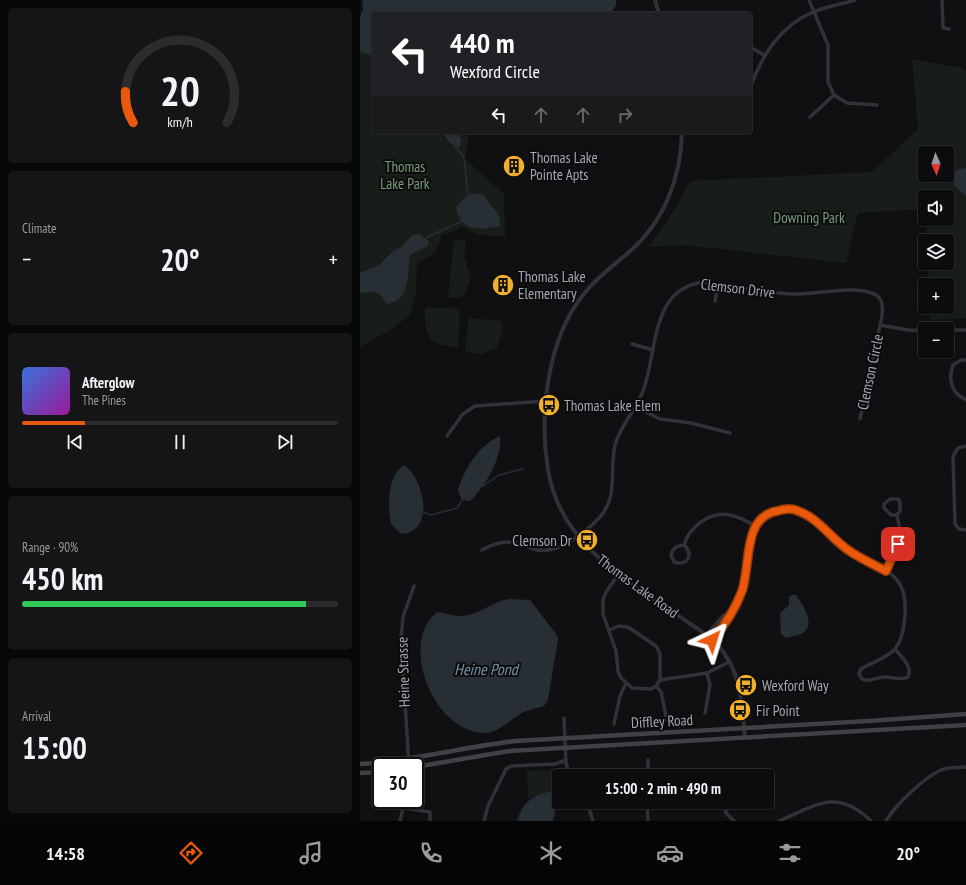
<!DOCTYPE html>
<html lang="en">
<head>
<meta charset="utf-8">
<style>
	:root { --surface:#0c0c0e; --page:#151517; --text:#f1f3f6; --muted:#9a9b9e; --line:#2c2c2e; --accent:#ea580c }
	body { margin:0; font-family:"PT Sans Narrow",sans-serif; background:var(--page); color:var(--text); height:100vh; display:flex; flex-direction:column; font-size:15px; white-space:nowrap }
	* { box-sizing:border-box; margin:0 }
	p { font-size:13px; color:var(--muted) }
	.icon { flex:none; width:22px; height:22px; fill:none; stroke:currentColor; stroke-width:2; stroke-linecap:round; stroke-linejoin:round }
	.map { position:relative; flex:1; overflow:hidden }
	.sheet { display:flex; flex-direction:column; gap:8px; padding:8px; background:#070708; width:360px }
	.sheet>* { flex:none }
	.banner { position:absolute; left:12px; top:12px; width:380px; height:122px; border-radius:4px; box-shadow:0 1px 3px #0004,0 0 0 1px var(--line); background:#202124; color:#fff; overflow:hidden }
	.needle { width:26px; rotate:177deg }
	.tools { position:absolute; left:558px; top:146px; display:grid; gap:8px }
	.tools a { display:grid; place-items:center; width:36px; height:36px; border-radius:4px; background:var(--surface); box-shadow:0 1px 3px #0004,0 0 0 1px var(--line); font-size:20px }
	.speed { position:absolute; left:12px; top:757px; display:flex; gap:8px; font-size:20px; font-weight:700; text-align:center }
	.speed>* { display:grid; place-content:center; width:52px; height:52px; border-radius:50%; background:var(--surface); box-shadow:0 1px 3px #0004,0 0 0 1px var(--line); line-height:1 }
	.speed .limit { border:2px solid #111; border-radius:6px; background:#fff; color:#111 }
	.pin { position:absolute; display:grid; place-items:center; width:34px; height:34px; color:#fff; margin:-17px; border-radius:8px; box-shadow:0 2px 6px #0006 }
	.me { position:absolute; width:44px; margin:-22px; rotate:41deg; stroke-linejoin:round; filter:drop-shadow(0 0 3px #0008) }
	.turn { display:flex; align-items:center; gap:14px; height:84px; padding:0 12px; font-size:18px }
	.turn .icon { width:52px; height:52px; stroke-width:2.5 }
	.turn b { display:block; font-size:28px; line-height:34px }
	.lanes { display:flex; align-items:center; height:38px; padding:0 12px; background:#0003; justify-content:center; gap:20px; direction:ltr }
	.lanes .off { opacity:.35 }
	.big { font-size:30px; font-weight:800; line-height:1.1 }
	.sheet .widget { flex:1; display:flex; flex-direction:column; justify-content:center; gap:6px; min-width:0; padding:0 14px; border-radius:6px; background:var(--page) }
	.sheet .dial { align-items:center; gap:0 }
	.dial svg { height:104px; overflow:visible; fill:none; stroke:var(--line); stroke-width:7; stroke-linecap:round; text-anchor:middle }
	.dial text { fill:var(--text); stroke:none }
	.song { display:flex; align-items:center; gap:12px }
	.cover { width:48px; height:48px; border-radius:6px; background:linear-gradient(135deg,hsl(220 70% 55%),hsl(300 70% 35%)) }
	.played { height:4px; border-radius:2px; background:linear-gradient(90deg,var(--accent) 20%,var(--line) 20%) }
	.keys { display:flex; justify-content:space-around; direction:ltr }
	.heat { display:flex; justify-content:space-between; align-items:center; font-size:22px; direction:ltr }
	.charge { height:6px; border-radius:3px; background:linear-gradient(90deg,#34c759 90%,var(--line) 0) }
	.trip { position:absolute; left:192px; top:769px; width:222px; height:40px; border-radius:4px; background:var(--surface); box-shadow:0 1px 3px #0004,0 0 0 1px var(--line); font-weight:800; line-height:40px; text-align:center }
	.tab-bar { display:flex; height:64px; justify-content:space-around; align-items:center; background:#050506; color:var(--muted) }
	.tab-bar .icon { width:28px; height:28px }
	.tab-bar .selected { color:var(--accent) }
	.tab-bar b { font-size:18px; color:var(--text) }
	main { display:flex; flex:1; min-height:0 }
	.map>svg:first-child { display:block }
</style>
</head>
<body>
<main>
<section class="sheet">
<div class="widget dial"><svg viewBox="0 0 100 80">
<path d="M14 69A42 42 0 1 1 86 69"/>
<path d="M14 69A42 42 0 0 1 8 45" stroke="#ea580c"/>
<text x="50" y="56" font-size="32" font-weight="700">20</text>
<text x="50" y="72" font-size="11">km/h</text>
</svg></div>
<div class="widget"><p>Climate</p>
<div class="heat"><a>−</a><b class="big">20°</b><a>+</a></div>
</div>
<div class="widget">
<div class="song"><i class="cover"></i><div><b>Afterglow</b><p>The Pines</p></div></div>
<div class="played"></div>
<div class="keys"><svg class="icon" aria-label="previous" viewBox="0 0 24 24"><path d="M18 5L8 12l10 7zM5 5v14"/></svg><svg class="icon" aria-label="pause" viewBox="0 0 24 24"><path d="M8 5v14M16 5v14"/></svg><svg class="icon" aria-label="next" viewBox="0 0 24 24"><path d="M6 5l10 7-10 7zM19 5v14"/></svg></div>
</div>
<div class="widget"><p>Range · 90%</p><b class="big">450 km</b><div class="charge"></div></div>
<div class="widget"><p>Arrival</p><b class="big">15:00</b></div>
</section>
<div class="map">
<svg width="606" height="821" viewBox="0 0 606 821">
	<rect width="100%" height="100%" fill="#101012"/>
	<g fill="#171d18" fill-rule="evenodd">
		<polygon points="0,51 14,57 14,132 79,132 87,141 99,134 97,132 107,132 109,136 105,159 144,194 145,237 117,234 97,224 102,228 82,235 75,253 57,263 56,293 51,314 30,330 0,347"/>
		<path d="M552 59 601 68 606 71V318L570 320 569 307H587V285H569L568 263H587V241H567L566 219H587V197H565V209L498 213 486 263 324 245 288 247 307 222 330 181 512 172 558 129ZM565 153H587V175H565Z"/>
		<polygon points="94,239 106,240 104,259 106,259 106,264 111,277 106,292 101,298 88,297"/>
		<path d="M65 307 100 309 98 347C68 346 64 336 65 307Z"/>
		<polygon points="109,318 142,321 142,332 137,347 122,354 105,352"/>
		<polygon points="201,770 205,776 199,776 199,799 193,791 168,799 167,771"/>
	</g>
	<g fill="#272f35">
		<polygon points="2,0 256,0 256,6 252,11 234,14 128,14 126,13 14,14 14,57 0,51 0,16 3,10"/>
		<path d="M82 132H97L101 139 100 147C90 146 87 140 82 132Z"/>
		<polygon points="606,168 606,196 593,185 596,170"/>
		<path d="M112 193 122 194C126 197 127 200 130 204 136 212 141 214 140 226 120 230 100 233 96 207L107 195Z"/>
		<path d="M59 234 69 241 68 246 50 255C47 273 51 302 26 304 22 291 12 291 0 293V273L19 265 34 250 42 247 52 235Z"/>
		<path d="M140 436C142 459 126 485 110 501L102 500 98 490C104 469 119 445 140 436Z"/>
		<path d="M44 465C64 479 76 532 41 534L31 524C28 505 26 478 44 465Z"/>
		<path d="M432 595H436C442 604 458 626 441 634 437 636 431 636 426 638L421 634 420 613 429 605V596Z"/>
		<path d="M148 599 170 600 196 634 198 639 188 700 184 706C178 708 172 709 166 711 152 717 139 734 123 733 74 731 38 644 77 612 85 613 92 616 100 616 114 617 133 602 148 599Z"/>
		<path d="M194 791 198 800 193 821H157C163 801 174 794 194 791Z"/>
	</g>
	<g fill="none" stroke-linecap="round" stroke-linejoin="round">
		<g stroke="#272f35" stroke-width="1.5">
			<polyline points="94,145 104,157 108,196"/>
			<polyline points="65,238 103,221"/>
			<polyline points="123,486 139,475 163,469"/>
			<polyline points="63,512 71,515 97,508 103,499"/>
		</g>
		<g stroke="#313237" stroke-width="3.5">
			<polyline points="449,0 468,45 468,82 474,95 487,103 517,105"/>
			<polyline points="582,0 583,28 589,29"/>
			<polyline points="390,47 404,55"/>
			<path d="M390 88C402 55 420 26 453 12 466 7 481 4 495 0"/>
			<polyline points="450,117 474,95"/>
			<polyline points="355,301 358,284"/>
			<polyline points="520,325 548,330 565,331"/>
			<polyline points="587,330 606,330"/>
			<polyline points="272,344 293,350"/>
			<path d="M606 360H601L593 365C588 379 591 393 606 400"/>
			<polyline points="276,407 300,419 331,423 370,433"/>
			<polyline points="87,436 103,414 115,406 187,401"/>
			<polyline points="606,446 598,448 593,456 595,524 599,529 606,530"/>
			<path d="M324 545C334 555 328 566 314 562L311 555C313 548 316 546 324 545 329 527 350 511 370 515 379 517 387 521 395 526"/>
			<path d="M122 550C134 543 146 539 160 544 165 545 171 549 177 550 198 554 225 533 239 518 259 497 249 470 255 445 260 426 276 410 283 391 298 351 290 288 344 282 373 286 404 293 433 294 456 295 492 285 512 293 523 297 523 306 522 316L500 419"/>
			<polyline points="526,571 541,535 537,515 540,511 540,502 538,499 530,499 524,504 524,508 531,515 537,515"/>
			<polyline points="249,630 259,626 268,627 296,646 300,654 300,680 296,686 291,689 272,688 261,678 258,671 256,651 243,614 243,600 246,592 258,575"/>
			<polyline points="346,635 363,616 373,608"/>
			<path d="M352 640C365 624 377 608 383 588 389 567 384 532 404 517 413 510 426 507 438 511 459 518 473 540 490 552 505 562 525 566 537 580 550 594 546 635 535 649 527 658 511 663 501 669L499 674 502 679C509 683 516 677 525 677 532 677 541 681 548 677 553 666 541 657 535 649"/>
			<polyline points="300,680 347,673 369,662"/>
			<polyline points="296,686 301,692 307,721"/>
			<polyline points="345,713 350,685 347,673"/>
			<polyline points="204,718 206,763 210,776"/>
			<polyline points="254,724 260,696 266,683"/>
			<polyline points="288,760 288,776"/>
			<polyline points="49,766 41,640 43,617 54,586"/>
			<polyline points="227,802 233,821"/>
			<polyline points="287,802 288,821"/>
			<polyline points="364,802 366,813 374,821"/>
			<polyline points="43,808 70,812 70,821"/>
			<polyline points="40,821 45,800"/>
			<polyline points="124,821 128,806 146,769 151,766 195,764 206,760"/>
			<path d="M419 821C456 805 477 788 511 821"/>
			<path d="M526 821C535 805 565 777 581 770 589 767 598 768 606 767"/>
		</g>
		<g stroke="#313237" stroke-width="4">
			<polyline points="295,0 299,14"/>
			<path d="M322 132C321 178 304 222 269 252 253 266 236 278 223 295 187 340 179 415 188 470 200 543 263 578 319 616 334 627 353 637 364 653 382 678 382 708 385 737"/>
		</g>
		<g stroke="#3f4147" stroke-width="4.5">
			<path d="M0 764C52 761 103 747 155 741L509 721 606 714"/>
			<polyline points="55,767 149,751 606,725"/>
			<polyline points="0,773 21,772"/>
		</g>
	</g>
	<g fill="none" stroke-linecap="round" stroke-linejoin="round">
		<g stroke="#983908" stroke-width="10">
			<path id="route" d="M352 640C365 625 375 610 382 591 391 566 382 517 417 511 424 509 432 508 438 511 459 518 473 541 491 552 502 559 514 565 526 571L538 544"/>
		</g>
		<use href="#route" stroke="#ea580c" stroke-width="7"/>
	</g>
	<defs>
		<g id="building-disc" transform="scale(1.15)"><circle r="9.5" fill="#f2af28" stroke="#0c0c0d"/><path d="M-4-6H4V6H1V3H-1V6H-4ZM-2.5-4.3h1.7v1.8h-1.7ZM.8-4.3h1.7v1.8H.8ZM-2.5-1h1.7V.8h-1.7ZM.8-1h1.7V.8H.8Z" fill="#111"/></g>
		<g id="bus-disc" transform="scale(1.15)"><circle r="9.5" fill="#f2af28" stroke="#0c0c0d"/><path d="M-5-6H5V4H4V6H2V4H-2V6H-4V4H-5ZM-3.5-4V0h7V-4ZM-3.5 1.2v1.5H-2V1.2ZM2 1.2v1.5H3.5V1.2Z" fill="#111"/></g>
	</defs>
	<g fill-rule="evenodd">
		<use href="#building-disc" x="154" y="166"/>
		<use href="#building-disc" x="143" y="285"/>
		<use href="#bus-disc" x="189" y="405"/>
		<use href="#bus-disc" x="227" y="540"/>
		<use href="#bus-disc" x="386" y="685"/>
		<use href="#bus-disc" x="380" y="710"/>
	</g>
	<g text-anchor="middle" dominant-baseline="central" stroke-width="4" stroke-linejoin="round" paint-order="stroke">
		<g font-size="15" fill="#a2a7b3" stroke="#0c0c0d" text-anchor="start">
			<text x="170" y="157">Thomas Lake<tspan x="170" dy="17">Pointe Apts</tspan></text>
			<text x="158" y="276">Thomas Lake<tspan x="158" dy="17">Elementary</tspan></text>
			<text x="204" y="405">Thomas Lake Elem</text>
			<text x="212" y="540" text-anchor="end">Clemson Dr</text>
			<text x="402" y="685">Wexford Way</text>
			<text x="396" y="710">Fir Point</text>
		</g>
		<g font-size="15" fill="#789e7a" stroke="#0c0c0d">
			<text x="45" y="166">Thomas<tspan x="45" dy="17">Lake Park</tspan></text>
			<text x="449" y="217">Downing Park</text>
		</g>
		<g font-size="15" fill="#a2a7b3" stroke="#0c0c0d">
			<text transform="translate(378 288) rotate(7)">Clemson Drive</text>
			<text transform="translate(510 372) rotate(-78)">Clemson Circle</text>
			<text transform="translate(278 586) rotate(36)">Thomas Lake Road</text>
			<text transform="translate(43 672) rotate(-92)">Heine Strasse</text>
			<text transform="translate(302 721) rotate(-3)">Diffley Road</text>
		</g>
		<g font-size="16" font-style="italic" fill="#7795af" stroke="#0c0c0d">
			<text x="126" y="669">Heine Pond</text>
		</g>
	</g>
</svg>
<div class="tools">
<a><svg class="needle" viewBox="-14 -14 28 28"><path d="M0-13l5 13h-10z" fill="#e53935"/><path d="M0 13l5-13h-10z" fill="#9a9b9e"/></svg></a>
<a><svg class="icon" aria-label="sound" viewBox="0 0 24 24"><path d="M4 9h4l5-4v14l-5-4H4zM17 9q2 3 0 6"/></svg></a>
<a><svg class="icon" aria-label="layers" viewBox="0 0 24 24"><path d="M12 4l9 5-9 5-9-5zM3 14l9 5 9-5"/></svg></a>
<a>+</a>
<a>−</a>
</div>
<div class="speed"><div class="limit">30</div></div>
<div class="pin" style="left:538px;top:544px;background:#d93025"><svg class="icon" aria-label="arrive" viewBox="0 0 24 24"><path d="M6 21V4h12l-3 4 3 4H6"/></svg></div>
<svg class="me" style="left:352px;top:640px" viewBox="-20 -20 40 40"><path d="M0-17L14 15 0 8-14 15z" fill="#ea580c" stroke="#fff" stroke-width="4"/></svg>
<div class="trip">15:00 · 2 min · 490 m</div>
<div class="banner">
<div class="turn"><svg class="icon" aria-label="left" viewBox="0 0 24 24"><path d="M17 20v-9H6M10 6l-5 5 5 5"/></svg><div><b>440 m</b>Wexford Circle</div></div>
<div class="lanes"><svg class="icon" aria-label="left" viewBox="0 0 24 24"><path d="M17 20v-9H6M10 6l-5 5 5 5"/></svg><svg class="icon off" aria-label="ahead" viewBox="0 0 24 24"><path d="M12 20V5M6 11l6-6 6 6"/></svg><svg class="icon off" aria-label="ahead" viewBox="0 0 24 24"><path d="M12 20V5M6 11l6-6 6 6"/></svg><svg class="icon off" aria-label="right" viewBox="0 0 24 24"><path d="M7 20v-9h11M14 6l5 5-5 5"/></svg></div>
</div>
</div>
</main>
<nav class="tab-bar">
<b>14:58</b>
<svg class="icon selected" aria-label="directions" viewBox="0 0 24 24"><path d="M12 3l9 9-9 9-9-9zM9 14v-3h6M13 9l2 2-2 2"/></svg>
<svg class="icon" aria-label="music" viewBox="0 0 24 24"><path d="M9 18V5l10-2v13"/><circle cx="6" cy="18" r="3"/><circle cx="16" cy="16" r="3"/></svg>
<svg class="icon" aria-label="phone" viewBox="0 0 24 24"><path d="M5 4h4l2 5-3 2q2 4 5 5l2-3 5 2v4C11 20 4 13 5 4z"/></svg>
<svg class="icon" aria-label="climate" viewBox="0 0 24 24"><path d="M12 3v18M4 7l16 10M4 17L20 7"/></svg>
<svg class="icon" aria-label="car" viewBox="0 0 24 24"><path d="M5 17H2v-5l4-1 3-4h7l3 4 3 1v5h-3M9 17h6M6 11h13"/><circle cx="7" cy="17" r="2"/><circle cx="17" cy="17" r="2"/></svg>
<svg class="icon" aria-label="filters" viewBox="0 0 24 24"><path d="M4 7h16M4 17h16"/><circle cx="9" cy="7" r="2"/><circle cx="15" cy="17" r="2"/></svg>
<b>20°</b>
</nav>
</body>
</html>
